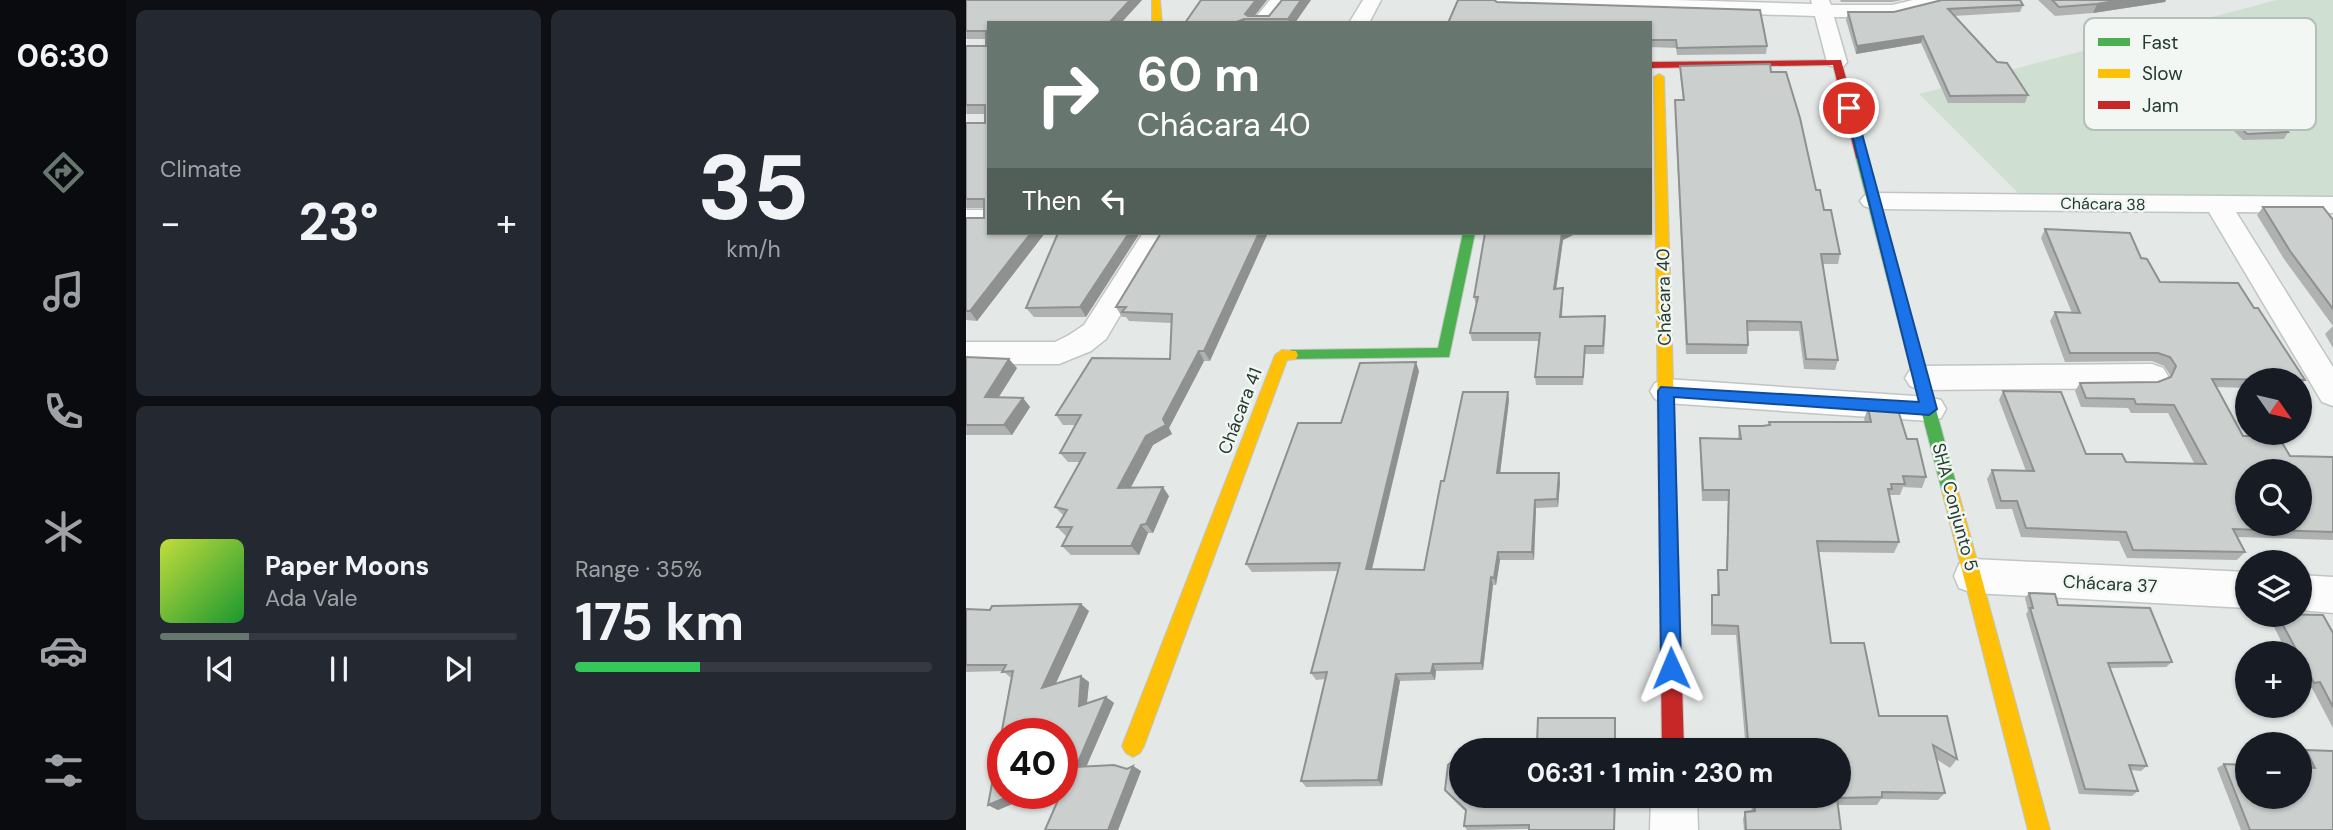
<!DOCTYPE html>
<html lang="en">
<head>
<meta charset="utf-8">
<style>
	:root { --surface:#171b24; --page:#242831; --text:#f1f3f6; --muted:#9ea1a6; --line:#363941; --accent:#677770 }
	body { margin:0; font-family:"DM Sans",sans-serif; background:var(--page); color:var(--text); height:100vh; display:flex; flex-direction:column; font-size:26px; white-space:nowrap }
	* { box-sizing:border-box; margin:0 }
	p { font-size:23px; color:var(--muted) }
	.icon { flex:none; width:38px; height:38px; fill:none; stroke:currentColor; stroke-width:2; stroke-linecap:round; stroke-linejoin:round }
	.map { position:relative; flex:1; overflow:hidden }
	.drawer { display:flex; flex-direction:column; gap:10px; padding:10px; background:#0d0f14; width:840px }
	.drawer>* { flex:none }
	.top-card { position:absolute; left:21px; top:21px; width:665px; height:214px; border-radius:0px; box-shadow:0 2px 5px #0004; background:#677770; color:#fff; overflow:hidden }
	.needle { width:46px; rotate:124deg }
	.tools { position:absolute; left:1269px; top:368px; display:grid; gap:14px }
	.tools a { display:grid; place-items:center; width:77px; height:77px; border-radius:50%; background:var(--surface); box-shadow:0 2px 5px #0004; font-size:35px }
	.speed { position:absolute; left:21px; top:718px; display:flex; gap:14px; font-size:35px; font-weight:700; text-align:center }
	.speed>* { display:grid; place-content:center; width:91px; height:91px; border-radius:50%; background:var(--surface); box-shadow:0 2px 5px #0004; line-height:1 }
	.speed .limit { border:10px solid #d22; background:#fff; color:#111 }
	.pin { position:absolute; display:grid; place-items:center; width:60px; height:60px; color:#fff; margin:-30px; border:4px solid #fff; border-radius:50%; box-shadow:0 2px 7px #0007 }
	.me { position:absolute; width:77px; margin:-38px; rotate:359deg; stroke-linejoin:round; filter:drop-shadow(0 0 5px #0008) }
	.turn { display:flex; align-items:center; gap:24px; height:147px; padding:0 35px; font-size:32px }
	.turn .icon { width:91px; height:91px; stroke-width:2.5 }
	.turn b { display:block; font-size:49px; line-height:60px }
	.then { display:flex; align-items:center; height:66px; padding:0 35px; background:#0003; gap:14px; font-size:26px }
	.big { font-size:52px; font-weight:700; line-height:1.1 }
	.drawer .tile { flex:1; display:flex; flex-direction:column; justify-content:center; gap:10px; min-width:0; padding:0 24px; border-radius:10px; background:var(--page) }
	.drawer .dial { align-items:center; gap:0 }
	.dial b { font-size:91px; line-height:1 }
	.song { display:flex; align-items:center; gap:21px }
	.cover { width:84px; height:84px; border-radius:10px; background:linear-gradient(135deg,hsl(70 70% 55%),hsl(130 70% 35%)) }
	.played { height:7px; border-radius:4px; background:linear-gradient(90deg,var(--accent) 25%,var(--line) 25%) }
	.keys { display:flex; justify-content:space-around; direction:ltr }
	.heat { display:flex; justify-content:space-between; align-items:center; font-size:38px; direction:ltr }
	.charge { height:10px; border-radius:5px; background:linear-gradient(90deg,#34c759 35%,var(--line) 0) }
	.drawer .tiles { flex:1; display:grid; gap:10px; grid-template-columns:repeat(2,1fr) }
	.trip { position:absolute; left:483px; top:738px; width:402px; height:70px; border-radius:35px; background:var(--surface); box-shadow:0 2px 5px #0004; font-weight:700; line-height:70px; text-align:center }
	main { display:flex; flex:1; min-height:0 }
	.dock { display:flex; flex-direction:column; width:126px; justify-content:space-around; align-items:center; background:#090b0e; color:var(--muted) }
	.dock .icon { width:49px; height:49px }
	.dock .active { color:var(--accent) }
	.dock b { font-size:32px; color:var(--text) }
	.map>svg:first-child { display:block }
</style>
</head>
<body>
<main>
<nav class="dock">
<b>06:30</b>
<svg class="icon active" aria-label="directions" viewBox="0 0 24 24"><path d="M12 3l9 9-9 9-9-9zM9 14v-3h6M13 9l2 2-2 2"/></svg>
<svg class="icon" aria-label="music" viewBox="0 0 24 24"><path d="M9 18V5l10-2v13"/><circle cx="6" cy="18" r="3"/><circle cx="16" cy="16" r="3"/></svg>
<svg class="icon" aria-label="phone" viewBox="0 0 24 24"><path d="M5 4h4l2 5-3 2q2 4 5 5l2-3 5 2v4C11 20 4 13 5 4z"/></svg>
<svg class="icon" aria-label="climate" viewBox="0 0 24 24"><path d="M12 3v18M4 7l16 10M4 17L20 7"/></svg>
<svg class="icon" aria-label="car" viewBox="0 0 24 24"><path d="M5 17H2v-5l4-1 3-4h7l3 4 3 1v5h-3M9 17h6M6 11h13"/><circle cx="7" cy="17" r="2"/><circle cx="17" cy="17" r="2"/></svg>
<svg class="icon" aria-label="filters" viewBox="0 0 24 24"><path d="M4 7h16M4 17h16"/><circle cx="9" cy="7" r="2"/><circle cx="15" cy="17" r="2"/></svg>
</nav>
<section class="drawer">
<div class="tiles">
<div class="tile"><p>Climate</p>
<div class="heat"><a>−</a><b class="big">23°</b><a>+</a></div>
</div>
<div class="tile dial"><b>35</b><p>km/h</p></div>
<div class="tile">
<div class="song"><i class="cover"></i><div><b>Paper Moons</b><p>Ada Vale</p></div></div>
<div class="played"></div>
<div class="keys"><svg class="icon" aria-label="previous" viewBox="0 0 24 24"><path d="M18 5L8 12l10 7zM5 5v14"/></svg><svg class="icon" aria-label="pause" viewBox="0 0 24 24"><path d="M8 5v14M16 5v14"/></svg><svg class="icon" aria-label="next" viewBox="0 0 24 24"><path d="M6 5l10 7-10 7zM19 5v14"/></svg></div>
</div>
<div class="tile"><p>Range · 35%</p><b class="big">175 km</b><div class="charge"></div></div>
</div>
</section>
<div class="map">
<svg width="1367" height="830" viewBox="0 0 1367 830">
	<rect width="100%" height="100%" fill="#e4e8e6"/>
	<polygon fill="#cfe0d2" points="1311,0 1367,0 1367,201 1067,208 953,94"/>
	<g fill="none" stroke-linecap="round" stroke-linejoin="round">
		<g stroke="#c1c5c3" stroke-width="3">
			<g id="street">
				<polygon points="304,0 323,0 306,23 285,23"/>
				<polygon points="397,0 415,0 403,23 383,23"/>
				<polygon points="523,0 710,0 846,4 845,0 863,0 865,5 926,5 947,0 979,0 977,4 926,17 868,17 881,62 878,66 864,66 861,62 849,16 532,6"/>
				<polygon points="907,193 1367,197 1367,213 1270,212 1367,367 1367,406 1356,402 1243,212 907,209 898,206 894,201 898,196"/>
				<rect x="0" y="210" width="23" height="16"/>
				<polygon points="177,233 203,233 140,339 125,351 93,364 0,364 0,342 89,342 103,335 118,325"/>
				<polygon points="1186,364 1197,368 1202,376 1197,384 1186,388 955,390 944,386 939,378 944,370 955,366"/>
				<polygon points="700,379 963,397 975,400 980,409 975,418 963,421 700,403 689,399 684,391 689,383"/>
				<polygon points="1007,559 1281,572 1281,608 1007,593 993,588 988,576 993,564"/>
				<polygon points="1334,575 1367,577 1367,613 1334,610"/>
				<polygon points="685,796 731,796 732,830 684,830"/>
			</g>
		</g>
		<g stroke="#c0c6c3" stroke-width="2">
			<g id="fast">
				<polygon points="896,155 902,158 992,491 990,496 984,498 978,496 976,491 890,158"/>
				<polygon points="497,233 509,233 483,357 320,359 318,355 325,350 472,348"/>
			</g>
		</g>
		<g stroke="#c0c6c3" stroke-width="2">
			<g id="slow">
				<polygon points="186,0 194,0 196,23 186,23"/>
				<polygon points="693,74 698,77 711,513 708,518 702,520 696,518 693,513 688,77"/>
				<polygon points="316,350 330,351 332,355 330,359 321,360 178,746 174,753 167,757 160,753 156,746 309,355"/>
				<polygon points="984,484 990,486 992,491 1084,830 1062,830 976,491 978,486"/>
			</g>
		</g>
		<g stroke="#c0c6c3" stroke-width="2">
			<g id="jam">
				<polygon points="875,60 902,158 896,161 890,158 867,65 684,68 684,62"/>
				<polygon points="702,506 708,508 711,513 718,751 696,751 693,513 696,508"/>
			</g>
		</g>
		<use href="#street" fill="#fbfcfb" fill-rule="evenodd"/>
		<use href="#fast" fill="#4caf50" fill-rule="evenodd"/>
		<use href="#slow" fill="#ffc107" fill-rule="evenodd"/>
		<use href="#jam" fill="#c62828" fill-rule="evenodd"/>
	</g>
	<g fill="#afb2b0">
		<polygon points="0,0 176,0 155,23 23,23 23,233 79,233 11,321 0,320 0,218 18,218 18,208 0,208 0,123 19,123 19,114 0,114 0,46 20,46 20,39 0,39"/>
		<polygon points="301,0 288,16 303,16 316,0 329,23 219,23"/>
		<polygon points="492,0 528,0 531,2 794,10 801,46 800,54 711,55 710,48 684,47 684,23 482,23"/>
		<polygon points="874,0 936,0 926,2 875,2"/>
		<polygon points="1072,0 1200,0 1199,2 1127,13 1089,16"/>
		<polygon points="1057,5 1054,12 988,16 1062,95 1059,103 982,103 955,43 890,54 880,20 882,12 928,12"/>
		<polygon points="1193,64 1322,132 1318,139 1277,140 1243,107 1187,107 1154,77 1157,71 1191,69"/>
		<polygon points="714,66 805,72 858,210 874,254 872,264 856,264 872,360 869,370 838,369 833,331 781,331 782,345 781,354 720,354 709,109 709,100 717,100 714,74"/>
		<polygon points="1297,207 1367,220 1367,348 1359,334 1367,326 1318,259 1291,215"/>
		<polygon points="1079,229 1175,258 1194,282 1288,308 1339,380 1334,387 1334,380 1281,380 1281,388 1251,387 1277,436 1324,456 1367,457 1367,540 1272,537 1279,552 1271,560 1161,558 1153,541 1055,537 1046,509 1030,509 1021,479 1026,470 1060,471 1033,400 1037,391 1120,454 1160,462 1228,463 1202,413 1165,413 1162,408 1115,407 1109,391 1114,383 1192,382 1203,378 1204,375 1198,366 1186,361 1099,362 1084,321 1089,312 1106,313 1075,238"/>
		<polygon points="92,233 120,317 68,317 60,308"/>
		<polygon points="195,233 244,361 238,361 203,428 206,434 187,445 164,488 203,496 187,533 182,533 173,555 105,555 96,546 102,536 100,536 91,527 98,516 89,507 114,462 102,462 94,453 110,425 97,425 90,415 204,359 205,323 163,321 160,317 156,317 150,307"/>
		<polygon points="519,233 611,233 597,240 590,289 597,288 597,296 596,317 639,316 640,324 638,354 619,354 617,385 570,385 569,377 573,341 506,341 504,333 510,305 508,297"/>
		<polygon points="0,357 51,368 33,397 57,398 64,407 46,435 0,435"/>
		<polygon points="453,371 406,569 458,570 478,481 543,400 534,473 594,482 592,507 570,508 568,560 534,560 530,585 527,585 517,670 470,671 469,680 434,681 416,786 340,787 335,781 359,679 350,680 345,673 372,571 286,572 280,564 375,423"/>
		<polygon points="902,408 941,439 960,477 956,488 937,487 934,495 924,495 923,497 933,542 928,553 853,552 865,643 913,716 981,716 991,759 984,768 970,759 979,793 972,800 915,799 911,805 872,805 875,830 778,830 777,819 779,812 786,812 784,796 873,796 873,751 780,751 770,635 745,635 745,606 746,595 751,595 752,570 760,570 762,501 736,501 734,450 734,438 772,439 773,426 796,426 803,425 803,422 899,422 898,419"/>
		<polygon points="1063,593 1092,605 1206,662 1200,667 1144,668 1181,766 1175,771 1165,770 1172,791 1166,796 1113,794 1060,614 1062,611 1059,598"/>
		<polygon points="0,609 123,611 89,684 123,682 121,703 140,697 148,703 120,766 161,769 167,766 175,771 152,830 79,830 100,780 96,782 96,733 37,793 72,793 32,810 22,805 45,678 37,671 0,672"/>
		<polygon points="1309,614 1334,614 1367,633 1367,728 1346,688 1340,688 1334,676 1334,653 1321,653 1304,619"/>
		<polygon points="1340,750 1367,751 1367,830 1275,830 1251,768 1258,764 1339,767 1334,758 1334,754"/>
		<polygon points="479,790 649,796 563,829 501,830 498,826 500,812 482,794"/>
	</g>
	<g fill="#8e9190">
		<polygon points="164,0 176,0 155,23 143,23"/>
		<polygon points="290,0 301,0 286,19 279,14"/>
		<polygon points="335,0 345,0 329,23 323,23 322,19"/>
		<polygon points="1154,0 1200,0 1199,2 1127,13 1131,4"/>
		<polygon points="278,19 279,23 268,23"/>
		<polygon points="957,36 955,43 890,54 891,46"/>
		<polygon points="65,233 79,233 11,321 4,311"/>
		<polygon points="163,233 174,233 120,317 114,307"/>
		<polygon points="293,233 302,233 244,361 238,351"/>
		<polygon points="596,233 611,233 597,240 589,297 588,289"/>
		<polygon points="597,288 597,296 595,325 594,317"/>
		<polygon points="233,351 238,361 203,428 206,434 187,445 160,497 152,488 180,436"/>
		<polygon points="43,359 51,368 27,406 19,397"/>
		<polygon points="450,362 453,371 404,577 400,569"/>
		<polygon points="542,392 543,400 533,482 531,473"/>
		<polygon points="57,398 64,407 46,435 38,425"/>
		<polygon points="593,473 594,482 592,507 591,499"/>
		<polygon points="197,487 203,496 187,533 180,524"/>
		<polygon points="569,500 570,508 568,560 566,552"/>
		<polygon points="175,525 182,533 173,555 165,546"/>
		<polygon points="532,552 534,560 530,585 528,578"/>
		<polygon points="525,577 527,585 517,670 515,663"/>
		<polygon points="115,604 123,611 85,694 76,688"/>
		<polygon points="467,664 470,671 469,680 465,673"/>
		<polygon points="430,674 434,681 416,786 412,780"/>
		<polygon points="115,676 123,682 120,712 113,706"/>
		<polygon points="140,697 148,703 118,772 110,767"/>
		<polygon points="167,766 175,771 152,830 142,830"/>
		<polygon points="105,769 113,775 96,782 96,773"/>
		<polygon points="51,793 72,793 32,810 22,805"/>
	</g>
	<g fill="#cbcfcd" stroke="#8e9190" stroke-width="2" fill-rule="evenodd">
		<polygon points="0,0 164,0 143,23 23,23 23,233 65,233 4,311 0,311 0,218 18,218 18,199 0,199 0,123 19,123 19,105 0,105 0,46 20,46 20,31 0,31"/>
		<polygon points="235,0 290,0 279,14 282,16 303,16 316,0 335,0 322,19 278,19 268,23 219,23"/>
		<polygon points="492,0 528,0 531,2 794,10 801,46 711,48 710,40 684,40 684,23 482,23"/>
		<polygon points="976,0 1054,0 1057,5 982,9 1031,62 1041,63 1062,95 984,96 957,36 891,46 882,12 928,12"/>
		<polygon points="1086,0 1154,0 1131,4 1093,7"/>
		<polygon points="804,64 805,72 820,72 834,118 850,190 854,190 858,210 865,210 874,254 855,254 872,360 840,359 835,322 781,321 782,345 721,344 709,100 718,100 714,66"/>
		<polygon points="1193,64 1218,68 1241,64 1264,79 1322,132 1281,134 1246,100 1190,101 1157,71 1194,69"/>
		<polygon points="1297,207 1357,207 1367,220 1367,309 1324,251"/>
		<path d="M1079 229 1164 233 1175 258 1181 259 1194 282 1272 283 1288 308H1292L1339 380 1246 379 1277 436H1312L1324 456 1367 457V532L1267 529 1279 552 1167 550 1160 532 1060 528 1051 501H1035L1026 470 1068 471 1037 391 1095 392 1120 454H1156L1160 462 1240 464 1208 405 1170 404 1168 399 1120 398 1114 383 1192 382 1205 377 1210 366 1204 357 1192 353H1104L1089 312 1114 313ZM1281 471H1334V523H1281Z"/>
		<polygon points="92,233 163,233 114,307 60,308"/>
		<polygon points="195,233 293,233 238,351 233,351 197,419 200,425 180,436 152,488 197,487 180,524 175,525 165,546 96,546 106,527 91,527 101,510 89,507 119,453 94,453 115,415 90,415 126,358 204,359 206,314 156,312 160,307 150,307"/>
		<polygon points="519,233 596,233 588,289 597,288 594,317 639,316 637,346 619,346 617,377 569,377 574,333 504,333 512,297 508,297"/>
		<polygon points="0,357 43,359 19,397 57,398 38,425 0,425"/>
		<polygon points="450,362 400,569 458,570 475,481 478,481 497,392 542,392 531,473 593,473 591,499 569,500 566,552 532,552 528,578 525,577 515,663 467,664 465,673 430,674 412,780 335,781 361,672 345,673 374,563 280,564 332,423 375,423 394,363"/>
		<polygon points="902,408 932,410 941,439 951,439 960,477 937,476 939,484 925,484 926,489 922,489 933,542 851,541 865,643 898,643 913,716 981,716 991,759 967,745 979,793 916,792 916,797 871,798 875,830 780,830 779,812 789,811 787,796 873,796 873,751 783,751 772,626 746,625 746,595 753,595 752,570 761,570 763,490 737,490 734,438 775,439 773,426 796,426 804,425 803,422 905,422"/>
		<polygon points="1063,593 1089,594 1092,605 1184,608 1206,662 1142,663 1181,766 1163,765 1172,791 1119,789 1064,608 1067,608"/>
		<polygon points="115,604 76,688 115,676 113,706 140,697 110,767 148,765 161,769 167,766 142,830 79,830 95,793 96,793 96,789 105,769 96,773 96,733 37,733 37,793 51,793 22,805 47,671 36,672 40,665 0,665 0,609 24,610 26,606"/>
		<polygon points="1311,614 1357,615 1367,633 1367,707 1354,682 1348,683 1334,656 1334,653 1332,653"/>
		<polygon points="572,718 649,718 649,751 516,751 517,743 571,743"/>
		<polygon points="1340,750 1367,751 1367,830 1284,830 1258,764 1281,765 1281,796 1334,796 1334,767 1349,768"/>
		<polygon points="490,758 495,758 495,796 649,796 648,830 563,830 563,825 498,826 500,810 479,790 482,765"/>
	</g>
	<polygon fill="#1a73e8" stroke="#114b97" stroke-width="2" points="879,106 889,108 971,409 963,415 708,397 715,668 712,675 705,677 698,675 695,668 692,391 695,387 953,402"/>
	<g text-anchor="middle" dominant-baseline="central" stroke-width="5" stroke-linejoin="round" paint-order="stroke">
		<g font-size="16" fill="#243a31" stroke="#f2f7f4">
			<text transform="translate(1137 204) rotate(1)">Chácara 38</text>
		</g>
		<g font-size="18" fill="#243a31" stroke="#f2f7f4">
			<text transform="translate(698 297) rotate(-91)">Chácara 40</text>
			<text transform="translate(274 411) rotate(-69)">Chácara 41</text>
			<text transform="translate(989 507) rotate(75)">SHA Conjunto 5</text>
			<text transform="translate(1144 584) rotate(3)">Chácara 37</text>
		</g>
	</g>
	<rect x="1118" y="18" width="232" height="112" rx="10" fill="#f2f7f4" stroke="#b4beba" stroke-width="2"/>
	<rect x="1132" y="38" width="32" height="8" fill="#4caf50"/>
	<rect x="1132" y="69" width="32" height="9" fill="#ffc107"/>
	<rect x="1132" y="101" width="32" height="8" fill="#c62828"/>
	<g font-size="19" fill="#243a31">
		<text x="1176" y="49">Fast</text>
		<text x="1176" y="80">Slow</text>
		<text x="1176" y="112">Jam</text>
	</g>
</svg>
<div class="tools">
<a><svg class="needle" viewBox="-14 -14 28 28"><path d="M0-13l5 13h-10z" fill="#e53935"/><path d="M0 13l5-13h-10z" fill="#9ea1a6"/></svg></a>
<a><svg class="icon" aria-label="search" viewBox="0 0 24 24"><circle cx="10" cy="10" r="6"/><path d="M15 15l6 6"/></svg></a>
<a><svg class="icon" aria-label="layers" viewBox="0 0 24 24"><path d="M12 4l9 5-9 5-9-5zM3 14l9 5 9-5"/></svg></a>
<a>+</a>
<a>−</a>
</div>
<div class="speed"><div class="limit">40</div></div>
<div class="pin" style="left:883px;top:108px;background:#d93025"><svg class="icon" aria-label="arrive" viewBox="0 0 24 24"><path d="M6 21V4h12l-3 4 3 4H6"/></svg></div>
<svg class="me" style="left:705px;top:668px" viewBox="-20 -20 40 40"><path d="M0-17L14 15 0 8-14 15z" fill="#1a73e8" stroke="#fff" stroke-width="4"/></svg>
<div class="trip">06:31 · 1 min · 230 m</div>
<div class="top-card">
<div class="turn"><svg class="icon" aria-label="right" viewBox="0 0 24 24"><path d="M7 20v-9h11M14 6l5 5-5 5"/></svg><div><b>60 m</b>Chácara 40</div></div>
<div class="then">Then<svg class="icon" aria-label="left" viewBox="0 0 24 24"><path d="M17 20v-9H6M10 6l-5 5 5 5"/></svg></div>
</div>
</div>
</main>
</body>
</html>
